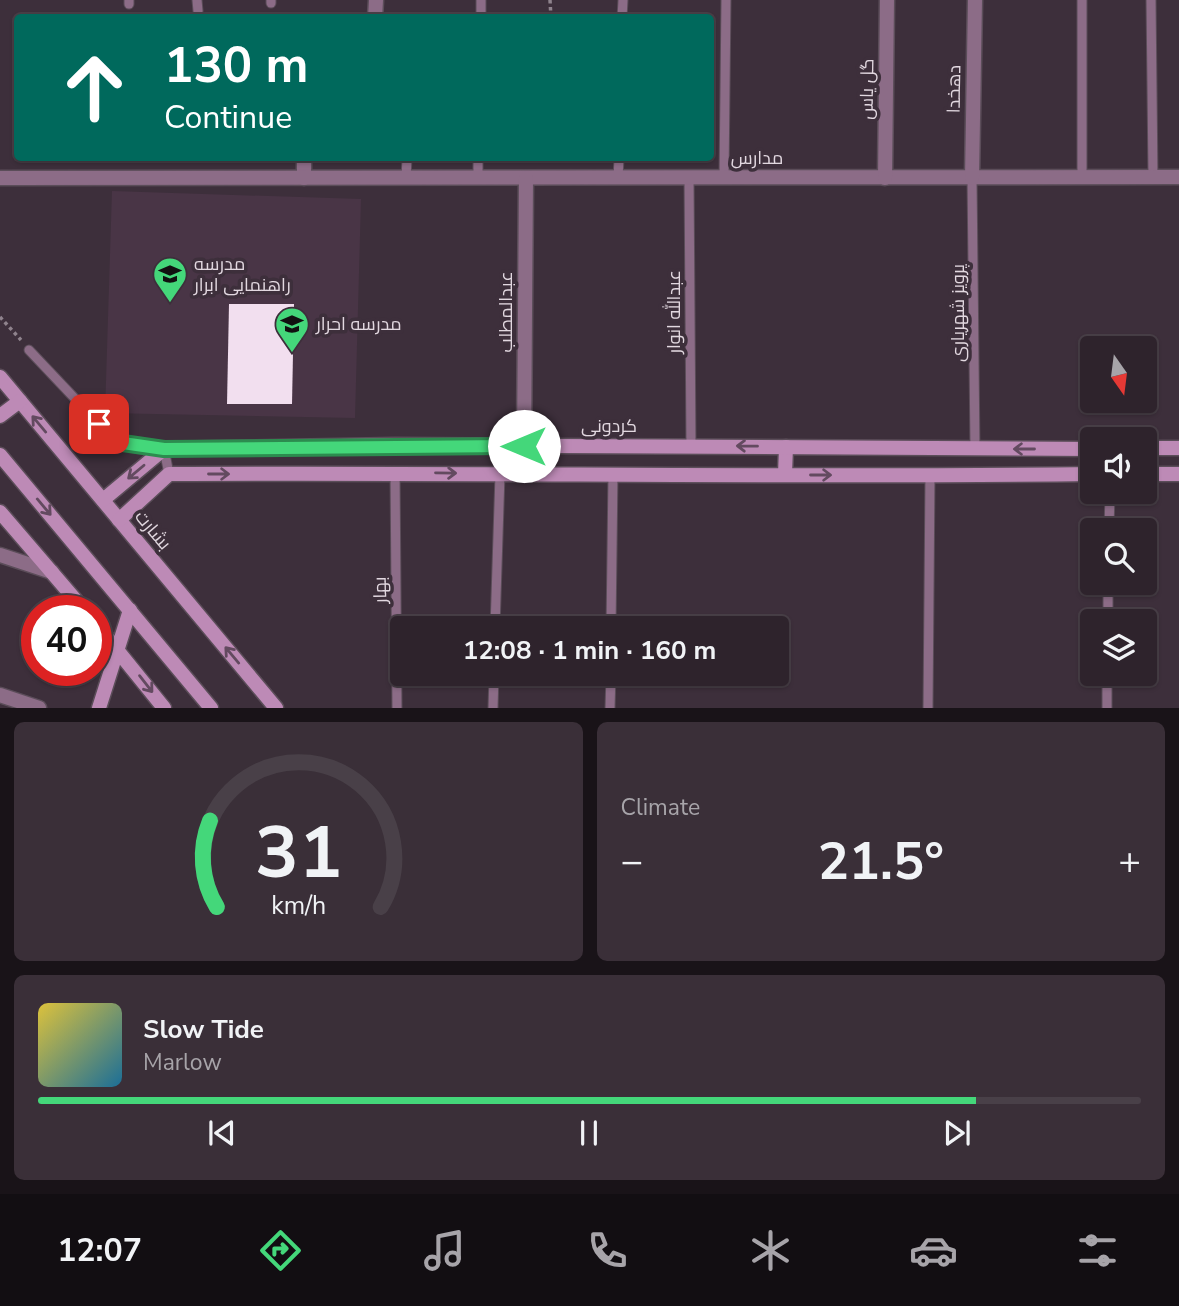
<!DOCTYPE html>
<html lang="en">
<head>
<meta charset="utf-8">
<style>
	:root { --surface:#2e232c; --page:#3a2f38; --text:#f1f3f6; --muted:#a7a4a9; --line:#494048; --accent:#44d77a }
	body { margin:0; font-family:"Nunito Sans",Cairo,sans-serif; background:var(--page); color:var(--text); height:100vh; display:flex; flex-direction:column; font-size:26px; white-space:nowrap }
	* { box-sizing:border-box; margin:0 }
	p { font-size:23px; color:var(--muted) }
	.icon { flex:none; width:38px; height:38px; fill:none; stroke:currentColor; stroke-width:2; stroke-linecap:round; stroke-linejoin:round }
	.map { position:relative; height:708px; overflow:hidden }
	.panel { display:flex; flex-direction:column; gap:14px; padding:14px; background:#191318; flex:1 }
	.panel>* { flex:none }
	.top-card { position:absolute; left:14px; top:14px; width:700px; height:147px; border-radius:7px; box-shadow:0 2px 5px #0004,0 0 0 2px var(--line); background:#00695c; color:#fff; overflow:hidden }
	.needle { width:46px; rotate:166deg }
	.fabs { position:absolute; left:1080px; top:336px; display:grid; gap:14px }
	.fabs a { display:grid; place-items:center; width:77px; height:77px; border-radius:7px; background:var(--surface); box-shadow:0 2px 5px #0004,0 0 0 2px var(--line); font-size:35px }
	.speed { position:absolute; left:21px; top:595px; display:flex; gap:14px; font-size:35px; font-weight:700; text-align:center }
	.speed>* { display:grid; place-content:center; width:91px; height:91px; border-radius:50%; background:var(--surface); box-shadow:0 2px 5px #0004,0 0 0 2px var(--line); line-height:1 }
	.speed .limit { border:10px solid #d22; background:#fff; color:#111 }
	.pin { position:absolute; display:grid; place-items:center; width:60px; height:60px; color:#fff; margin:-30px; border-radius:14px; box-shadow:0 4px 10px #0006 }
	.me { position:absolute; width:77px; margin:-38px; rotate:270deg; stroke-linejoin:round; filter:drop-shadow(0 0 5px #0008) }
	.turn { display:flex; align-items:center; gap:24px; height:147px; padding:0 35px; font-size:32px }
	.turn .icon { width:91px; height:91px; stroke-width:2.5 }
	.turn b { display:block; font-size:49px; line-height:60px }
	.big { font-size:52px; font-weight:700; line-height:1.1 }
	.panel .card { flex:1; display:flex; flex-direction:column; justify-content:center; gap:10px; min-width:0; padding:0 24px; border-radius:10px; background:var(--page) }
	.panel .dial { align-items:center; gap:0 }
	.dial svg { height:182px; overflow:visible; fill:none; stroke:var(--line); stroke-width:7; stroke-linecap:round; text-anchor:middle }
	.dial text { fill:var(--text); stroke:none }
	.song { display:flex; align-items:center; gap:21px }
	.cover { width:84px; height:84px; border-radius:10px; background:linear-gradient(135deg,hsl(50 70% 55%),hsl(200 70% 35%)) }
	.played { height:7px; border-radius:4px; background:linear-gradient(90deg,var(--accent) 85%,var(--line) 85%) }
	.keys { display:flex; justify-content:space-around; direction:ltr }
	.heat { display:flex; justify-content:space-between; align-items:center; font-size:38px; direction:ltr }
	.panel .tiles { flex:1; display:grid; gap:14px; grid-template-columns:1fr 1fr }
	.card:last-child { grid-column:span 2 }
	.trip { position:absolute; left:390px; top:616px; width:399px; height:70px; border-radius:7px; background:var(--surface); box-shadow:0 2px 5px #0004,0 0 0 2px var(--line); font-weight:700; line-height:70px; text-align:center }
	.menu { display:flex; height:112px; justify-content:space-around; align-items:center; background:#120e12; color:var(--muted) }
	.menu .icon { width:49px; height:49px }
	.menu .on { color:var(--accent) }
	.menu b { font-size:32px; color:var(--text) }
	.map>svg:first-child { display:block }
</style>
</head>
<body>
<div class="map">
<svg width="1179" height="708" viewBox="0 0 1179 708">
	<rect width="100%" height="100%" fill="#3d2f3b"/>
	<polygon fill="#493546" points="112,191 361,199 355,418 105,413"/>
	<polygon fill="#f2dfef" points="229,304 294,304 292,404 227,404"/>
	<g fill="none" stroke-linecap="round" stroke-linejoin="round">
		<g stroke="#5b4d59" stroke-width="11">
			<g id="lane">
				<polyline points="129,0 129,4"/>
				<polyline points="197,0 198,11"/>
				<polyline points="271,0 271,3"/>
				<polyline points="481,0 481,14"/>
				<polyline points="1151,0 1153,177"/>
				<polyline points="622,18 623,0"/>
				<polyline points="478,158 478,178"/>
				<polyline points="1082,177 1082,0"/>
				<polyline points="406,178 407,158"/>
				<polyline points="618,178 619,158"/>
				<polyline points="689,178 691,446"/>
				<polyline points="724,178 726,0"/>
				<polyline points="972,178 975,449"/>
				<polyline points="29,350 116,442 164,449 169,474"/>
				<polyline points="395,472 397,708"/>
				<polyline points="1109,530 1110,492"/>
				<polyline points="1108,621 1108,583"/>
				<polyline points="495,628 500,474"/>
				<polyline points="611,628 613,473"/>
				<polyline points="493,708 494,674"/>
				<polyline points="610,708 611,674"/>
				<polyline points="928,708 930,475"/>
				<polyline points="1107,708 1107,674"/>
			</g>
		</g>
		<g stroke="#5b4d59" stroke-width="17">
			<g id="street">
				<polyline points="375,18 376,0"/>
				<polyline points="304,158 304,178"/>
				<polyline points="0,178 1179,177"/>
				<polyline points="885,178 887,0"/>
				<polyline points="972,178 975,0"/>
				<polyline points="524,446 526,178"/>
				<polyline points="0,555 52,572"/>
				<polyline points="0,695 39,708"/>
			</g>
		</g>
		<g stroke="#5b4d59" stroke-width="17">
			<g id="secondary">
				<polyline points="0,377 276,708"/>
				<polyline points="0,416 20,401"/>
				<polyline points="1144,448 1179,448"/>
				<polyline points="0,455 211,708"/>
				<polyline points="785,474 786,447"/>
				<polyline points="1144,474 1179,474"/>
				<polyline points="103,500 164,449 395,445 1092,449"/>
				<polyline points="0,512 85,611"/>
				<path d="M119 520 169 474C477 472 784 478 1092 474"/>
				<polyline points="96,624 164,708"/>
				<polyline points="99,708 130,610"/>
			</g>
		</g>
		<g stroke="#8f838d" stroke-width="3.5" stroke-dasharray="3.5 3.5" stroke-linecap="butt">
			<polyline points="550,0 551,18"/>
			<polyline points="0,317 21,340"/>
		</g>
		<use href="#lane" stroke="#8c6c87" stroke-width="9"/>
		<use href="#street" stroke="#8c6c87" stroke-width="14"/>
		<use href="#secondary" stroke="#bd8ab6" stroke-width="14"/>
	</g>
	<defs><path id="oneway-shaft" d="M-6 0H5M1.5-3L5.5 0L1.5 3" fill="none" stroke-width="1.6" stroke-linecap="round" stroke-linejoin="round" transform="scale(1.75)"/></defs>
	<g stroke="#634a60">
		<use href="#oneway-shaft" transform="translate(39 424) rotate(-130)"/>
		<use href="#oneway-shaft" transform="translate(747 446) rotate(-179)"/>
		<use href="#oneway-shaft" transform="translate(1024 449) rotate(180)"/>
		<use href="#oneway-shaft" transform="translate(136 472) rotate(140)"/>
		<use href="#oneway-shaft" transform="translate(446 473) rotate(1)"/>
		<use href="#oneway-shaft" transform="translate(219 474)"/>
		<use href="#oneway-shaft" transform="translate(821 475)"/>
		<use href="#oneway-shaft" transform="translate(44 507) rotate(50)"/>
		<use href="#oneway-shaft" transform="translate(232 655) rotate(-130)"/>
		<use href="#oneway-shaft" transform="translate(146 684) rotate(52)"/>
	</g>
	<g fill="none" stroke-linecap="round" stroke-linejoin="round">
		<g stroke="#2c8c4f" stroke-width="18">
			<polyline id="route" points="99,424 116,442 164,449 524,446"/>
		</g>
		<use href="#route" stroke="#44d77a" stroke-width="12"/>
	</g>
	<defs>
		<g id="school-pin" transform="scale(1.75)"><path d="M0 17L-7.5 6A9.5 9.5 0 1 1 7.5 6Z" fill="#44d77a" stroke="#3d2f3b"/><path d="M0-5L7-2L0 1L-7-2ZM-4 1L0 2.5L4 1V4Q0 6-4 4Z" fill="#111"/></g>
	</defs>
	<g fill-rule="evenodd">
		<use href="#school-pin" x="170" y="274"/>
		<use href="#school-pin" x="292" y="324"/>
	</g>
	<g text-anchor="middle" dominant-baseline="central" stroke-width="7" stroke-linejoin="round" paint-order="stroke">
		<g font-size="18" fill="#e2d8e0" stroke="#3d2f3b">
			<text transform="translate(867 89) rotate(-89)">گل یاس</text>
			<text transform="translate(954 89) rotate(-89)">دهخدا</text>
			<text x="757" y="158">مدارس</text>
			<text transform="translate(506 312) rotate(-90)">عبدالمطلب</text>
			<text transform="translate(674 312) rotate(-90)">عبدالله انوار</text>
			<text transform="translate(958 313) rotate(-90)">پرویز شهریاری</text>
			<text x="609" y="426">کردونی</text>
			<text transform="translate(153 530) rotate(50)">بشارت</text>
			<text transform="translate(380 590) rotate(-91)">بهار</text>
		</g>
		<g font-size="18" fill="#e2d8e0" stroke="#3d2f3b" text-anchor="start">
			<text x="194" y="264">مدرسه<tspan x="194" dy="21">راهنمایی ابرار</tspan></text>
			<text x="316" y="324">مدرسه احرار</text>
		</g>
	</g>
</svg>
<div class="fabs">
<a><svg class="needle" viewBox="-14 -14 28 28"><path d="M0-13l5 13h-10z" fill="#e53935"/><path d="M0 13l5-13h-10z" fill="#a7a4a9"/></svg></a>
<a><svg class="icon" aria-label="sound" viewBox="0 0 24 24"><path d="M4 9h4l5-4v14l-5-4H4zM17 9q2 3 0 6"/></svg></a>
<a><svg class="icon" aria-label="search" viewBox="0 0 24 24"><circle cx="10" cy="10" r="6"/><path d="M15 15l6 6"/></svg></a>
<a><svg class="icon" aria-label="layers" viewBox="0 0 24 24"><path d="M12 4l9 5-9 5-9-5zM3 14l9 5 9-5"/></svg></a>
</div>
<div class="speed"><div class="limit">40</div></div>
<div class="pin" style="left:99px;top:424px;background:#d93025"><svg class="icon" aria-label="arrive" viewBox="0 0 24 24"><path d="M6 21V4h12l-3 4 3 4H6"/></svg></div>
<svg class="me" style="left:524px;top:446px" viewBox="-20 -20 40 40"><circle r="19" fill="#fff"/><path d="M0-13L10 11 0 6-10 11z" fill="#44d77a"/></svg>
<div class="trip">12:08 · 1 min · 160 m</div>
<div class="top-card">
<div class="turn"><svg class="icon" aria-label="ahead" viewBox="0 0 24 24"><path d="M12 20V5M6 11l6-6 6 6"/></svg><div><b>130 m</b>Continue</div></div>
</div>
</div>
<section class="panel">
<div class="tiles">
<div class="card dial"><svg viewBox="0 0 100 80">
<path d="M14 69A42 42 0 1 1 86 69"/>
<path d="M14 69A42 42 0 0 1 11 31" stroke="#44d77a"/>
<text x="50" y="56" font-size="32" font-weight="700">31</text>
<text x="50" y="72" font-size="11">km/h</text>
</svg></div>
<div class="card"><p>Climate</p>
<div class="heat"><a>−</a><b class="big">21.5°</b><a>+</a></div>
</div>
<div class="card">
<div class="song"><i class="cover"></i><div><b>Slow Tide</b><p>Marlow</p></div></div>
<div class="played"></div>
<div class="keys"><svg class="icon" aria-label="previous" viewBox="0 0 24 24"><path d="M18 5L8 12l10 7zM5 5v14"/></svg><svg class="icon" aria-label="pause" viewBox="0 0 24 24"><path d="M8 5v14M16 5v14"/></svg><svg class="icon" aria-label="next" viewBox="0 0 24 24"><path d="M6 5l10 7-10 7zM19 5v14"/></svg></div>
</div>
</div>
</section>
<nav class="menu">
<b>12:07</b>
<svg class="icon on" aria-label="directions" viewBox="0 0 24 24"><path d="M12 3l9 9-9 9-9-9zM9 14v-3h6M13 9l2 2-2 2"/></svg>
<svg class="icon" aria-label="music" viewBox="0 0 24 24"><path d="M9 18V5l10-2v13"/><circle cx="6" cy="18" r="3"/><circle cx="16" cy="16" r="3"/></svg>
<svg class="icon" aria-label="phone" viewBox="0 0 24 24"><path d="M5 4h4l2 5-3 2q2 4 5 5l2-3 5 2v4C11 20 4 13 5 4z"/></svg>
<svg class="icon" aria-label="climate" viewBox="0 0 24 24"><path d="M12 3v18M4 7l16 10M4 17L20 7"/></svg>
<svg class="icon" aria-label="car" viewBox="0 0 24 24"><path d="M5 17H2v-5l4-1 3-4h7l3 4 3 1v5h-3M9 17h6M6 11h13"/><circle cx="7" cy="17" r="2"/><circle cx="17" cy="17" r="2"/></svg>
<svg class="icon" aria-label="filters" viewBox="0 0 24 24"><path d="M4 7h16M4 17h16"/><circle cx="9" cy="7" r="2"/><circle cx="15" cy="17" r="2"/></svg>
</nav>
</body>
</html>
